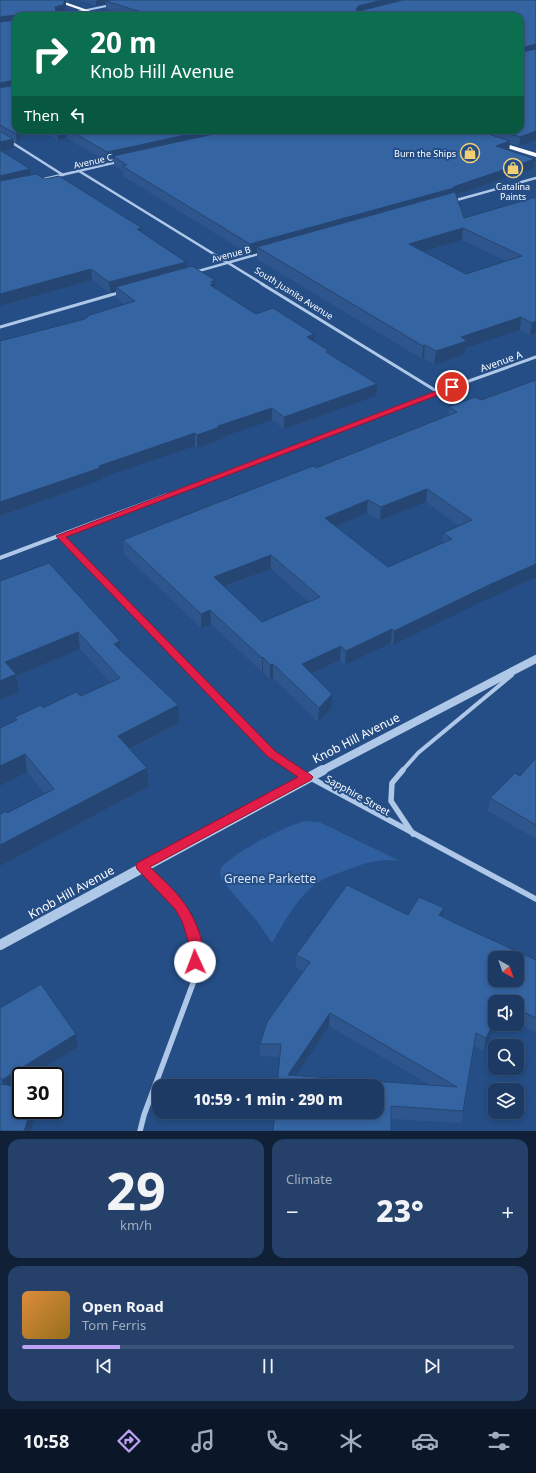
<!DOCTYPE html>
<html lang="en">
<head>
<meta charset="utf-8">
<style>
	:root { --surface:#1c3a64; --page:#25416a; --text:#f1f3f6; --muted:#a0adbf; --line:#3a5478; --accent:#bca0f2 }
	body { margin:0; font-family:"Noto Sans",sans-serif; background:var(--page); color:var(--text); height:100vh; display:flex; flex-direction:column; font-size:15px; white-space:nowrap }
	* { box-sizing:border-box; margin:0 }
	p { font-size:13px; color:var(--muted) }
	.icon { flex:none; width:22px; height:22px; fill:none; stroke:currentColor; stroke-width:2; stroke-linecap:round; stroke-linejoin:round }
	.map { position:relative; height:1131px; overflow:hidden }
	.panel { display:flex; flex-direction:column; gap:8px; padding:8px; background:#0f2037; flex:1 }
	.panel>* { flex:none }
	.banner { position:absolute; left:12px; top:12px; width:512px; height:122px; border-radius:12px; box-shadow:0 2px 6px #0003,0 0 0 1px var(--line); background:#0b6e4f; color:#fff; overflow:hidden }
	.needle { width:26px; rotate:140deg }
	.buttons { position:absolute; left:488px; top:951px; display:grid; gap:8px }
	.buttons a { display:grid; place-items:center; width:36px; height:36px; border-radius:8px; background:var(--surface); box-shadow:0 2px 6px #0003,0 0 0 1px var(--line); font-size:20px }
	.speed { position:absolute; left:12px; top:1067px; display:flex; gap:8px; font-size:20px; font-weight:700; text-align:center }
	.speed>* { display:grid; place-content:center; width:52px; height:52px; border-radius:50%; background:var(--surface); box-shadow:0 2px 6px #0003,0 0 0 1px var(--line); line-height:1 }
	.speed .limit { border:2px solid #111; border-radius:6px; background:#fff; color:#111 }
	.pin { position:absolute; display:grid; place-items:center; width:34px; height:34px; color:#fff; margin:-17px; border:2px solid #fff; border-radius:50%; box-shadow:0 1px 4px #0007 }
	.me { position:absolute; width:44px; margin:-22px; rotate:358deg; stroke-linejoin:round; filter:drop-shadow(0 0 3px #0008) }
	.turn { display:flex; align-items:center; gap:14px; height:84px; padding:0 12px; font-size:18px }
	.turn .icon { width:52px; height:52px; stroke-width:2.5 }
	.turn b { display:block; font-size:28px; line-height:34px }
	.then { display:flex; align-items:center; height:38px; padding:0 12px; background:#0003; gap:8px; font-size:15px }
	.big { font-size:30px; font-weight:800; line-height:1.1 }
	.panel .widget { flex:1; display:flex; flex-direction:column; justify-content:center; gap:6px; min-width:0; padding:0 14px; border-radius:12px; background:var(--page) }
	.panel .dial { align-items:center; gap:0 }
	.dial b { font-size:52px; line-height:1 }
	.song { display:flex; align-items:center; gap:12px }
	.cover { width:48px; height:48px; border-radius:6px; background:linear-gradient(135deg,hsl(30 70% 55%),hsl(40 70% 35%)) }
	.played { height:4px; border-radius:2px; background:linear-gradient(90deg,var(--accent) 20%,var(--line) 20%) }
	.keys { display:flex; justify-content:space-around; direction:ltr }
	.heat { display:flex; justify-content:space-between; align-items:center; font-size:22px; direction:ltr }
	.panel .tiles { flex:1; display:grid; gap:8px; grid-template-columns:1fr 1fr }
	.widget:last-child { grid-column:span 2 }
	.trip { position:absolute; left:152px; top:1079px; width:232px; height:40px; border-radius:12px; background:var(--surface); box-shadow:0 2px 6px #0003,0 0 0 1px var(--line); font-weight:800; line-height:40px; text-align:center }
	.menu { display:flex; height:64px; justify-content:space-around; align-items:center; background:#0b1728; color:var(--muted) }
	.menu .icon { width:28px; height:28px }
	.menu .on { color:var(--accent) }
	.menu b { font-size:18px; color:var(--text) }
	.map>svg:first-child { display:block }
</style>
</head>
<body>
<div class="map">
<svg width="536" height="1131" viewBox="0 0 536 1131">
	<rect width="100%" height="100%" fill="#254e86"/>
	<path fill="#2f5f9e" d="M305 821 319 822 400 861C381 858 367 862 350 869 341 872 332 875 324 879 300 891 285 921 272 943L257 921 224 883 220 875 221 868C232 853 286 826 305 821Z"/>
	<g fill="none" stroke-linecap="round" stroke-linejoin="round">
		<polyline stroke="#afc8e8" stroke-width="2" points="58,16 111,5"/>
		<g stroke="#afc8e8" stroke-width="2.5">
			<polyline points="11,142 63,175"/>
			<polyline points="79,171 264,285"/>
			<polyline points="40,180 117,162"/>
			<polyline points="453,201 536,178"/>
			<polyline points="195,272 262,253"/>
		</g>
		<g stroke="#afc8e8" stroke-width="3">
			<polyline points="262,284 438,392"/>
			<polyline points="0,327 121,292"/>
			<polyline points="165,496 438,392 536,357"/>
		</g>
		<g stroke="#afc8e8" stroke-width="4">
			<polyline points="61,536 271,754 298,771"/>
			<polyline points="0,558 167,495"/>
			<polyline points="402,771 418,753 512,675"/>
		</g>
		<g stroke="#afc8e8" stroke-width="5.5">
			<polyline points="296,770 536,899"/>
			<polyline points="403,770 392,783 391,801 413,834"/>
			<polyline points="140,1131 144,1115 195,978 196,947 188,921 180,906 143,867"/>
		</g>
		<polyline stroke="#afc8e8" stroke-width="8" points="321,771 536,659"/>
		<polyline stroke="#afc8e8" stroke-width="10" points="0,945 323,770"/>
		<g fill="#f8fafe" fill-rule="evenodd">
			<polygon points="52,0 59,0 105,16 98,16"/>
			<polygon points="496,141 536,153 536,157 494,144 493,143"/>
		</g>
	</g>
	<g fill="#2e568c" fill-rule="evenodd">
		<polygon points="0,0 69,0 68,2 66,1 66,7 16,16 16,130 17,144 14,141 14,148 2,151 31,175 45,179 142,228 142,233 187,267 215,289 256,314 314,334 314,341 329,351 329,354 376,396 284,429 272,420 220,438 220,440 197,448 195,446 101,478 101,480 0,516 0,341 85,319 125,304 116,298 116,292 110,293 92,280 0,306"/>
		<path d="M79 0H536V140L519 146 510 143 509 150 535 159 534 168 456 195 464 218 536 197V333L530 335 520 330 466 348 465 354 434 365 424 358 422 359 257 259V253L250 255 123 176 122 171 114 166V160L107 162 67 138 58 140 41 130H520V16H130L106 9V4L96 6ZM462 240 506 261 466 274 423 252Z"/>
		<path d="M475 397 488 599 393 645 391 643 345 665 340 660 312 674 332 694V708L318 722 273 678 270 679 263 672H262L211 624 201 628 124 554 123 540 316 468 448 416 449 407ZM426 502 459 526 443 533 442 543 388 567 336 526 367 513 380 520ZM271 569 309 602 262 622 224 587Z"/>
		<polygon points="0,581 121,650 179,723 130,749 147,768 149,786 0,866 0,813 1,814 7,813 45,794 27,772 0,786 0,728 16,721 15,717 43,708 81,696 110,682 80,649 16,676 19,692 0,700"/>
		<polygon points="536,758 536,839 488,811 490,798 520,776"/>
		<path d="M444 908 443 917 457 924 536 960V1032L517 1023V1002H495L484 1051 474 1046 461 1123 391 1119 277 1086 280 1057 260 1056V1044L303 971 296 967V955L408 915ZM329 1026 430 1085 296 1075Z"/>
		<polygon points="0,1008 76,1034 78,1047 31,1076 21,1076 21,1082 15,1086 21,1110 38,1110 31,1131 0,1131"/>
	</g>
	<g fill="#254672">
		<polygon points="66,0 66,7 64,12 56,14 55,7"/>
		<polygon points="96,0 123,0 106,1 106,4 96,6"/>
		<polygon points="382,0 411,0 357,14 356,10 358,6"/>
		<polygon points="15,15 16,23 0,25 0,17"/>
		<polygon points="536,44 536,52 520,55 520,48"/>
		<polygon points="15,80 16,89 0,91 0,83"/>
		<polygon points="19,130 26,130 17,144 16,134"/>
		<polygon points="60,130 66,130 67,138 58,140 57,131"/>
		<polygon points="209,130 250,130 113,156 114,160 107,162 107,152"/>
		<polygon points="536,131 536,140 519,146 520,137"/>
		<polygon points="13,139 14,148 0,152 0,142"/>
		<polygon points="510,141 509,150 496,146"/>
		<polygon points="535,159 534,168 453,196 257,247 257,253 250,255 250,244 453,187"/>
		<polygon points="30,169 31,179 0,186 0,176"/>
		<polygon points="142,228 143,238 137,229"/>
		<polygon points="463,228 462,240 408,256 409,244"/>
		<polygon points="186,262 187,272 116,287 116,292 110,293 109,282"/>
		<polygon points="91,269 92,280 0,306 0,294"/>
		<polygon points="215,280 215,292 210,296 211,282"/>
		<polygon points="521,317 520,330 466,348 465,354 434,365 436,351 461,337"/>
		<polygon points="536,321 536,333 530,335 532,323"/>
		<polygon points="314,334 314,346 307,337"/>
		<polygon points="425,345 424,358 422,359 423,346"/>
		<polygon points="377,384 376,396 284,429 284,417"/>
		<polygon points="272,408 272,420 220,438 220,440 197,448 197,435 218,426"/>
		<polygon points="195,433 195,446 101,478 101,480 0,516 0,502 99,466"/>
		<polygon points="427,489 426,502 380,520 381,507"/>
		<polygon points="368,500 367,513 325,531 325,518"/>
		<polygon points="271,555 271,569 214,590 214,577"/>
		<polygon points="536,564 536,577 488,599 393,645 394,631 489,585"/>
		<polygon points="210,610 211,624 201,628 201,614"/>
		<polygon points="392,629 391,643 345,665 346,651"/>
		<polygon points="78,632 80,649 16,676 19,692 0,700 0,681 5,662"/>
		<polygon points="120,641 121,659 114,644"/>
		<polygon points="341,646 340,660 302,678 302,664"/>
		<polygon points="263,657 263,672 262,672 262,658"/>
		<polygon points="273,664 273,678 270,679 270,665"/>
		<polygon points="332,694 332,708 318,722 319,708"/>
		<polygon points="178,705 179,723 119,754 118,736"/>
		<polygon points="25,754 27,772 0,786 0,766"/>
		<polygon points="147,768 149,786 0,866 0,845"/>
		<polygon points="444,908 442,921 439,915"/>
		<polygon points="330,1013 329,1026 289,1086 288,1075"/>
		<polygon points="495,1020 495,1024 497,1024 484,1051 486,1038"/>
		<polygon points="76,1034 78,1047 31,1076 21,1076 21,1082 5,1092 2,1080"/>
		<polygon points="31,1110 38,1110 31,1131 24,1131"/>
	</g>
	<g fill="#3564a3" stroke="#254672" fill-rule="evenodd">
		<polygon points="0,0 65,0 63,5 55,7 56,11 61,10 74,16 16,16 15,15 0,17"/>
		<polygon points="111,0 382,0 358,6 356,10 359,11 403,0 536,0 536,44 520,48 520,16 154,16 106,1"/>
		<polygon points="16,20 16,81 15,80 0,83 0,22"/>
		<polygon points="536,49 536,131 520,137 497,130 520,130 520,52 522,52"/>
		<polygon points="16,84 16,130 19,130 16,134 0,125 0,88 15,85"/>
		<polygon points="69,130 209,130 107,152"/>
		<polygon points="232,130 476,130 510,141 496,146 535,159 453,187 454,188 250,244 122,166 127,165 113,156"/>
		<polygon points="0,131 13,139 0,142"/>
		<polygon points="0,150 30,169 0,176"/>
		<polygon points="36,174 45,179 59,176 142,228 137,229 186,262 109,282 91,269 0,294 0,181"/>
		<path d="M455 192 464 218 536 197V321L532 323 521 317 461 337 467 341 436 351 425 345 423 346 257 247ZM463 228 522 256 466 274 409 244Z"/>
		<polygon points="192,266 215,280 211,282 214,284 210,285 256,314 273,308 314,334 307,337 329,351 326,352 377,384 284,417 272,408 218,426 220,427 197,435 195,433 99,466 100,468 0,502 0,341 85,319 90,315 135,301 116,287"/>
		<path d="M536 380V564L489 585 394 631 392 629 346 651 341 646 302 664 332 694 319 708 273 664 270 665 263 657 262 658 210 610 201 614 123 540 214 504 313 466 316 468 457 412 449 407 475 397 481 400ZM427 489 472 520 443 533 452 539 388 567 325 518 368 500 381 507ZM271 555 320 597 262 622 214 577Z"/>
		<polygon points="49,563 120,641 114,644 178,705 118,736 147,768 0,845 0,813 1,814 6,811 7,813 54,789 25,754 0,766 0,728 17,720 15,717 41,705 43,708 76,692 81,696 120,678 78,632 5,662 16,674 0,681 0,581"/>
		<polygon points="536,758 536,825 490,798 515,773 520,776"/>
		<path d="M347 885 408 915 419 897 444 908 439 915 457 924 536 960V1018L517 1009V1002H495V1020L486 1038 476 1033 463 1111 391 1106V1131H273L275 1112H377V1086H277L281 1044H260L267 1022 310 962 296 955ZM495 958H517V980H495ZM330 1013 457 1087 288 1075Z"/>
		<polygon points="41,984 76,1034 2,1080 0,1077 0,1008"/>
		<polygon points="0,1084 21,1087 21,1110 31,1110 24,1131 0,1131"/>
	</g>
	<path fill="#e11d48" stroke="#92132f" d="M452 385 456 387 454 389 66 537 275 751 311 775 313 777 311 780 150 867C161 878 175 890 184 903 195 918 209 948 200 966L195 968 191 966 189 962 190 947 182 921 175 909 137 869 136 866 137 863 298 777 267 756 56 536Z"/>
	<defs>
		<g id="shop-ring" transform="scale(1)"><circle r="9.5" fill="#254e86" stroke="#f2cf73" stroke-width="1.5"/><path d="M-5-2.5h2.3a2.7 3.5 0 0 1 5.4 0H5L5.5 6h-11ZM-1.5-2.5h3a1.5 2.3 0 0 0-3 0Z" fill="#f2cf73"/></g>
	</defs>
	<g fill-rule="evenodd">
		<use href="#shop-ring" x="470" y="153"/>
		<use href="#shop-ring" x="513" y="168"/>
	</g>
	<g text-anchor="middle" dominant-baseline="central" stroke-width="4" stroke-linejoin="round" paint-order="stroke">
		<g font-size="9" fill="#fff" stroke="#254e86" text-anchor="end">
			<text x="456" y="153">Burn the Ships</text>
			<text x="513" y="186" text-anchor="middle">Catalina<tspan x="513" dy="10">Paints</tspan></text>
		</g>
		<g font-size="9" fill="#fff" stroke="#254e86">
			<text transform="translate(93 161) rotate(-13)">Avenue C</text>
			<text transform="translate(231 254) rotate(-15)">Avenue B</text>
			<text transform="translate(294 293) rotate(32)">South Juanita Avenue</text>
		</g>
		<g font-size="10" fill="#fff" stroke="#254e86">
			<text transform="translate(501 361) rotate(-20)">Avenue A</text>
			<text transform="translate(358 795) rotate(29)">Sapphire Street</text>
		</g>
		<g font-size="12" fill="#fff" stroke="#254e86">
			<text transform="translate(356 738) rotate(-27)">Knob Hill Avenue</text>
			<text transform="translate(71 892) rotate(-29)">Knob Hill Avenue</text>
		</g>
		<g font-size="12" fill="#d3e3f7" stroke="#254e86">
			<text x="270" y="878">Greene Parkette</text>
		</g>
	</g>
</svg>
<div class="buttons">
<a><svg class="needle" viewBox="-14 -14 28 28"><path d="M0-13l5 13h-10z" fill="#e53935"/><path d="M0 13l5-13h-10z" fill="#a0adbf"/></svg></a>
<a><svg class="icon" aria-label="sound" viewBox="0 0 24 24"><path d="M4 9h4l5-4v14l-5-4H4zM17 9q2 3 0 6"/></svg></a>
<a><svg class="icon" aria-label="search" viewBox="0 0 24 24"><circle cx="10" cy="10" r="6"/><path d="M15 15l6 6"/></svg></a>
<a><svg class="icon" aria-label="layers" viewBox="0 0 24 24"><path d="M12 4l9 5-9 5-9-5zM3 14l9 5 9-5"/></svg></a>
</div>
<div class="speed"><div class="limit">30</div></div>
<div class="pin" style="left:452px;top:387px;background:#d93025"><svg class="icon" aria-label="arrive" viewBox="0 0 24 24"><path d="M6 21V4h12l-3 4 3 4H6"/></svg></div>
<svg class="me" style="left:195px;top:962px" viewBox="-20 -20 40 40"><circle r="19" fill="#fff"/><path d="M0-13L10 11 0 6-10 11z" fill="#e11d48"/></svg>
<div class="trip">10:59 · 1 min · 290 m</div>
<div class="banner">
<div class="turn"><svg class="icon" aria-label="right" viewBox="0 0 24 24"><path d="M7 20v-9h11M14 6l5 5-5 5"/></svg><div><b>20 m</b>Knob Hill Avenue</div></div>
<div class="then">Then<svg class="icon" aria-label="left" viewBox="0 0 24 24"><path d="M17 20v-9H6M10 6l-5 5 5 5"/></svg></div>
</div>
</div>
<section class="panel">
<div class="tiles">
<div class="widget dial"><b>29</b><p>km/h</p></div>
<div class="widget"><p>Climate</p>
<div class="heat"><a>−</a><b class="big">23°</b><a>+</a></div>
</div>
<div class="widget">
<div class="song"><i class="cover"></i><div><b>Open Road</b><p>Tom Ferris</p></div></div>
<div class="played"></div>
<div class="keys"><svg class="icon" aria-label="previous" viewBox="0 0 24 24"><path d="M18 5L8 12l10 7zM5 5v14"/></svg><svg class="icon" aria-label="pause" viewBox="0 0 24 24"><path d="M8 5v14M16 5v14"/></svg><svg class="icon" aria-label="next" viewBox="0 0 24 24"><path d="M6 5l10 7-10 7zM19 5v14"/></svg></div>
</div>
</div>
</section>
<nav class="menu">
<b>10:58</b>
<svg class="icon on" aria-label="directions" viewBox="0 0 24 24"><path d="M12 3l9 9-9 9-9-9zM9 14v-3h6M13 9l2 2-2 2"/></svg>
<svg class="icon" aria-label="music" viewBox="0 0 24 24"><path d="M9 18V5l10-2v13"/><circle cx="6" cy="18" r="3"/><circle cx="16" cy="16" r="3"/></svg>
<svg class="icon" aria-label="phone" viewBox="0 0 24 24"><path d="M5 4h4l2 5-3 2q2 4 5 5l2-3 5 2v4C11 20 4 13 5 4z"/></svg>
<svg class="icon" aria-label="climate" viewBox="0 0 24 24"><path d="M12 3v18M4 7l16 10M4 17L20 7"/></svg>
<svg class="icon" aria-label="car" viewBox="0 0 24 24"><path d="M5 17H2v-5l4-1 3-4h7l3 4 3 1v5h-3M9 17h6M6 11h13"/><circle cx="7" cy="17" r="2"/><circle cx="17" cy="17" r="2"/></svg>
<svg class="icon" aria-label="filters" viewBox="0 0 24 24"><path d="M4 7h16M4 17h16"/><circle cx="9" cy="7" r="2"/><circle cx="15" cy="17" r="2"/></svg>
</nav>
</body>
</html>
